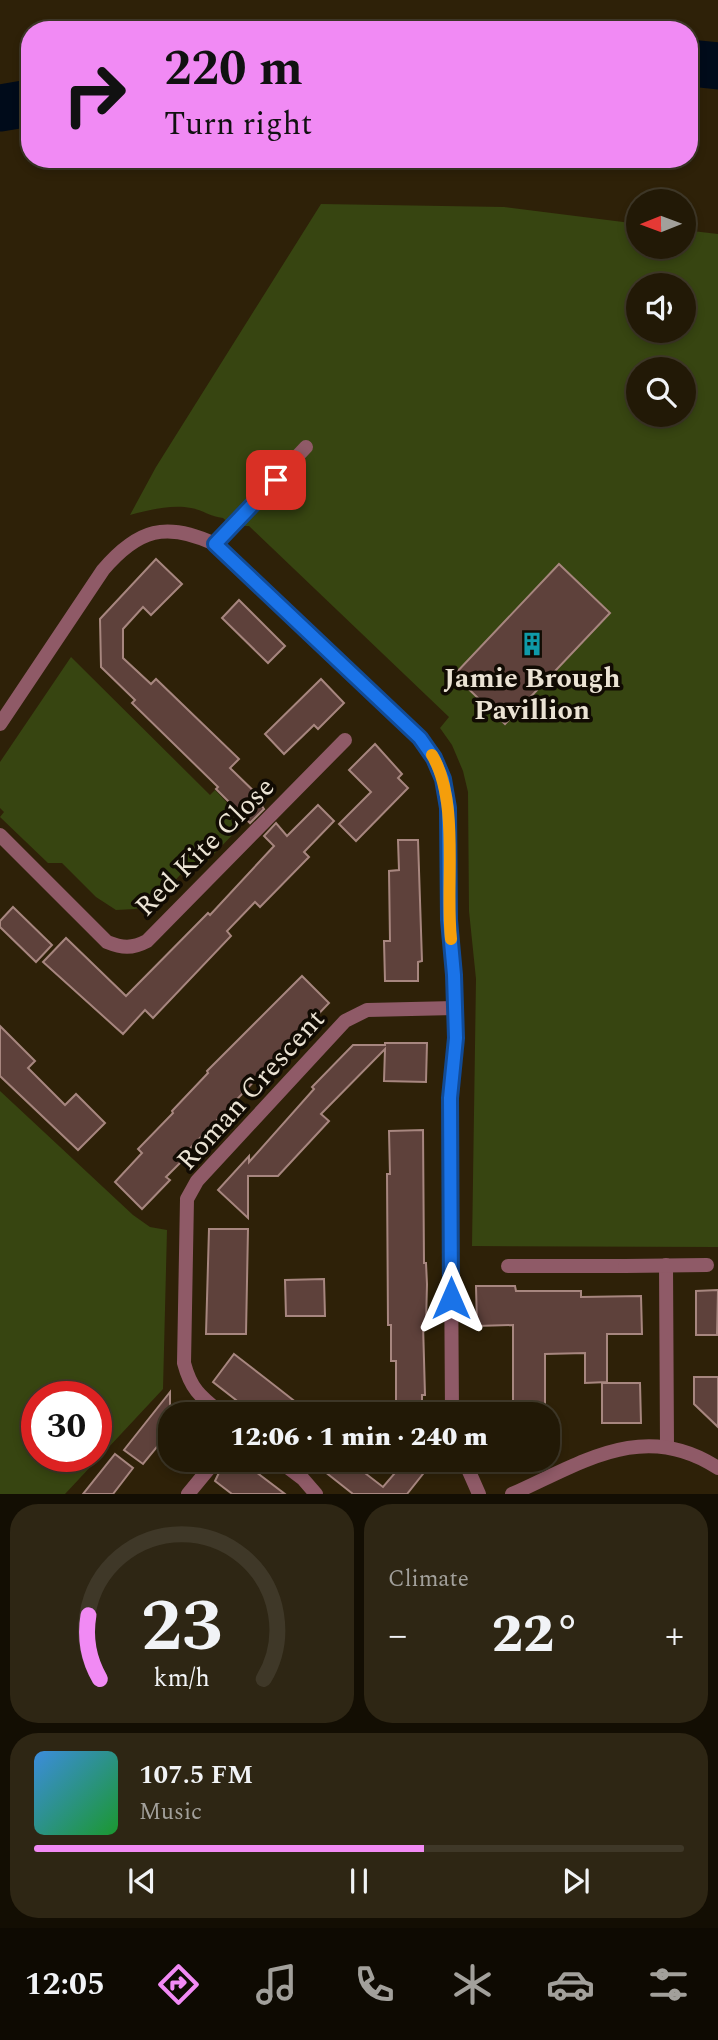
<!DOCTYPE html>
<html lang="en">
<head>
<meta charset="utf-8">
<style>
	:root { --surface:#221906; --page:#2e2614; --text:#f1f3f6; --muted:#a2a09b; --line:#3f3828; --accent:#f18af4 }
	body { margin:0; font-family:Spectral,serif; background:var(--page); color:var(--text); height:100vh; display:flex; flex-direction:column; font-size:26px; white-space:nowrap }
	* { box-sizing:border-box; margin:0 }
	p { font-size:23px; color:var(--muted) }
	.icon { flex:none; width:38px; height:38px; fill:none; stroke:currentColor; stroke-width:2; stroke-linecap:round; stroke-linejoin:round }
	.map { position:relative; height:1494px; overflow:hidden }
	.drawer { display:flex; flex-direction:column; gap:10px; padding:10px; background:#130e03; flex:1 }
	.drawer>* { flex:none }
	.hud { position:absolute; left:21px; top:21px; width:677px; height:147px; border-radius:28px; box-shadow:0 4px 10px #0003,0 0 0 2px var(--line); background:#f18af4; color:#111; overflow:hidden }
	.needle { width:46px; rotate:269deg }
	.buttons { position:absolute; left:626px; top:189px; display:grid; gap:14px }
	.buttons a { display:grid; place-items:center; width:70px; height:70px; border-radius:50%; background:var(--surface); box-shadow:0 4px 10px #0003,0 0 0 2px var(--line); font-size:35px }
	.speed { position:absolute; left:21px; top:1381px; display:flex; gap:14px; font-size:35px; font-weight:700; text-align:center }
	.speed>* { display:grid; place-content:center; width:91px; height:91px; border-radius:50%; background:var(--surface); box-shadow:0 4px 10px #0003,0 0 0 2px var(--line); line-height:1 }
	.speed .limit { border:10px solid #d22; background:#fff; color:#111 }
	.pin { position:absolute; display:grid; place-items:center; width:60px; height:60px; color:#fff; margin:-30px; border-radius:14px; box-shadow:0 4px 10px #0006 }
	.me { position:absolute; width:77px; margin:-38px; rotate:0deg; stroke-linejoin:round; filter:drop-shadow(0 0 5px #0008) }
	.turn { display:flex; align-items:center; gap:24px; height:147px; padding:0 28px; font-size:32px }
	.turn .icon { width:91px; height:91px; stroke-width:2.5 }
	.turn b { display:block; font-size:49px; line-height:60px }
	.big { font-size:52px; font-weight:800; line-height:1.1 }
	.drawer .card { flex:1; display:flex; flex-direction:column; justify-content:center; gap:10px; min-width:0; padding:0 24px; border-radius:28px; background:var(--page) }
	.drawer .dial { align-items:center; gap:0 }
	.dial svg { height:182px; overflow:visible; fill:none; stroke:var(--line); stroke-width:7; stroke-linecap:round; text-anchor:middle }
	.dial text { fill:var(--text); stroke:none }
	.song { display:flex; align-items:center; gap:21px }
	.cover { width:84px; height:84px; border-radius:10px; background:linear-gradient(135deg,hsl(210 70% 55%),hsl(130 70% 35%)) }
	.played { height:7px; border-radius:4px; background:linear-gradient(90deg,var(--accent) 60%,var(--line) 60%) }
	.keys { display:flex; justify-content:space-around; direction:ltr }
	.heat { display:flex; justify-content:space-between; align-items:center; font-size:38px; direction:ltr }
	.drawer .tiles { flex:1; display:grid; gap:10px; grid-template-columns:1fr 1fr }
	.card:last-child { grid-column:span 2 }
	.trip { position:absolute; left:158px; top:1402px; width:402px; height:70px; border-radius:28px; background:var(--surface); box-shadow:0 4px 10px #0003,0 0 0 2px var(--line); font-weight:800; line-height:70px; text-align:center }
	.menu { display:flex; height:112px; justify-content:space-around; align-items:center; background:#0e0a02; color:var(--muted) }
	.menu .icon { width:49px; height:49px }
	.menu .active { color:var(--accent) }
	.menu b { font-size:32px; color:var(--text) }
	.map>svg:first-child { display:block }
</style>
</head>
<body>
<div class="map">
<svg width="718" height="1494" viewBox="0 0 718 1494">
	<rect width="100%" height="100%" fill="#2e2108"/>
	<g fill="#374511" fill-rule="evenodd">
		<path d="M321 204 504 207 639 224V247H684V230L718 234V1247L472 1246 476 979 469 911 468 792 463 771 452 745 440 728 449 717 249 526H242L237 531 223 518C211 517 203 510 191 508 172 504 148 510 130 515L156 467ZM639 285H684V331H639ZM639 369H684V415H639Z"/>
		<polygon points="71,657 210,795 215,790 245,822 207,861 189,865 153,905 135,909 116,910 96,897 62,863 48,863 0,817 4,812 0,808 0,762"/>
		<path d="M0 1091 133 1215 150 1227 167 1230 163 1389 65 1494H0ZM37 1396H96V1456H37Z"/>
	</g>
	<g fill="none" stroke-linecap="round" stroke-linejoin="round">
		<g stroke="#000b1a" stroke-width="47">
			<polyline points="690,63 718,66"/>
			<polyline points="0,108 30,103"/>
		</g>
	</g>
	<g fill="#5e413b" stroke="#a7867f" stroke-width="2">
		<polygon points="156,559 182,584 151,615 143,607 123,629 123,658 151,684 156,679 239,759 230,768 265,802 262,806 264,809 250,823 216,789 218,787 132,703 135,700 101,667 100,619"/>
		<polygon points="559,564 610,613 505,724 454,675"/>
		<polygon points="239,600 285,646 268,663 222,618"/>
		<polygon points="321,679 344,703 318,729 314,725 284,754 265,734"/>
		<polygon points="375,744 402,774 398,778 408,788 356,841 339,824 371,792 349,770"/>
		<polygon points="318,805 334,821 304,852 309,857 260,907 255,902 227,931 231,936 153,1018 145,1010 123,1034 43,962 66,938 126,996 208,913 210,915 274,846 264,836 276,823 287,836"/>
		<polygon points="398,840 418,840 422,961 418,962 418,981 385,981 384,941 390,941 389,871 399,870"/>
		<polygon points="13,907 52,945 36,962 0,927 0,921"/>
		<polygon points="302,976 329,1003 179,1160 181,1162 166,1177 170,1180 142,1209 115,1182 142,1153 138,1149 173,1113 172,1111 208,1073 207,1071"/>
		<polygon points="0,1026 35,1061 28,1068 65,1105 76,1094 105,1123 78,1150 0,1076"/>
		<polygon points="385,1043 427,1043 426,1082 384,1081 385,1049 321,1114 329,1121 278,1176 248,1176 248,1218 218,1190 249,1156 249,1162 314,1089 312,1087 353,1045 385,1045"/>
		<polygon points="423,1130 424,1263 426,1263 427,1284 426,1325 423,1324 425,1395 422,1395 422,1405 396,1405 396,1361 391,1361 391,1325 388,1325 387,1174 390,1174 389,1131"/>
		<polygon points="209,1229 248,1229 246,1334 206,1334"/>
		<polygon points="324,1279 325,1316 286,1316 285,1280"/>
		<polygon points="476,1286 515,1286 516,1291 581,1291 581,1297 641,1296 642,1334 607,1334 607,1382 585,1383 585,1353 545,1354 545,1414 513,1414 513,1325 477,1326"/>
		<polygon points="718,1290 717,1335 696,1335 696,1291"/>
		<polygon points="234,1354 265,1378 311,1414 254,1414 213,1382"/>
		<polygon points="694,1377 718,1377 718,1427 694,1404"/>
		<polygon points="602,1383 640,1383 641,1423 602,1423"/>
		<polygon points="170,1392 170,1431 143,1464 124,1450"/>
		<polygon points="115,1454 133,1468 113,1494 83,1494"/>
		<polygon points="225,1460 240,1460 285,1494 232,1494 215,1481"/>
		<polygon points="310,1460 348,1460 383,1487 406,1460 434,1460 407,1494 353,1494"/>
	</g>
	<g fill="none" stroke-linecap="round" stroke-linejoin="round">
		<g stroke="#8f5a67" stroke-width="14">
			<polyline points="215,544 306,447"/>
			<polyline points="508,1266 625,1266"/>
			<polyline points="188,1494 216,1460"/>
		</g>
		<g stroke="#8f5a67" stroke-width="14">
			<path d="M0 724 103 570C138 529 166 521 215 544L420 738 434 758 443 779 448 808 449 920 455 975 456 1038 450 1098 452 1414"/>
			<path d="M0 835 107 942C122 948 132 949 147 941L345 740"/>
			<polyline points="666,1265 667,1446"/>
			<polyline points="625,1266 707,1265"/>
			<path d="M222 1414C201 1397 191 1390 184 1363L187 1199 197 1181 345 1021 367 1010 455 1008"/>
			<polyline points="278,1460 303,1479 316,1494"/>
			<polyline points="464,1460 479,1494"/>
			<path d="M512 1494C582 1463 644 1419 718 1468"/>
		</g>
	</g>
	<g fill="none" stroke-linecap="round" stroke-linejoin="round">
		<g stroke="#114b97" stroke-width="18">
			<polyline id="route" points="276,480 215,544 420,738 434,758 443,779 448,808 449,920 454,975 456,1038 450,1098 451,1298"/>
		</g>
		<use href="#route" stroke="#1a73e8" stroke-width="12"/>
		<path stroke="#f59e0b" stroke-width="12" d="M432 755C460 801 445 885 451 939"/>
	</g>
	<defs>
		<g id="building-bare" transform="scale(1.89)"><path d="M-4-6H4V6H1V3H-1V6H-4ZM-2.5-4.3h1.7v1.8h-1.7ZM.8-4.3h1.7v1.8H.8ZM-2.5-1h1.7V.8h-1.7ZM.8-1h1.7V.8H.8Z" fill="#0f9aa8" stroke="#110b03" stroke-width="2.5" paint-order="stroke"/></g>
	</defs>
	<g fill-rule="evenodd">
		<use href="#building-bare" x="532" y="644"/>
	</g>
	<g text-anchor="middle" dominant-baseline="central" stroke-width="7" stroke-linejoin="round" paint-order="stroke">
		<g font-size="28" font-weight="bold" fill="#ebe3d4" stroke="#110b03">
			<text x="532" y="678">Jamie Brough<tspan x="532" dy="32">Pavillion</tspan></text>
		</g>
		<g font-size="28" fill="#ebe3d4" stroke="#110b03">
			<text transform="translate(205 847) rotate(-45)">Red Kite Close</text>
			<text transform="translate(251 1090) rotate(-48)">Roman Crescent</text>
		</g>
	</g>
</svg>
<div class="buttons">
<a><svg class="needle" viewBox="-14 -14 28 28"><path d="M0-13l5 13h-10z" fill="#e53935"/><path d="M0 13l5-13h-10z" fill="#a2a09b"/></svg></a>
<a><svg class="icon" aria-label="sound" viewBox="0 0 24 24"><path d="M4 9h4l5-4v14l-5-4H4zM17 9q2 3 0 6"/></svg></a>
<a><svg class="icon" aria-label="search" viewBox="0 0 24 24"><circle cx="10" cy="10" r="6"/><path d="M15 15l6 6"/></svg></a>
</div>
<div class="speed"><div class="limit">30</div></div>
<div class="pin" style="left:276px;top:480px;background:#d93025"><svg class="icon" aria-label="arrive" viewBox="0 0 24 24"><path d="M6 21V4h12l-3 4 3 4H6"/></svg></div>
<svg class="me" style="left:451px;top:1298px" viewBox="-20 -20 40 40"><path d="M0-17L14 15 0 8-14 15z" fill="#1a73e8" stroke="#fff" stroke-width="4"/></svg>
<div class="trip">12:06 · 1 min · 240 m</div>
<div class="hud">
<div class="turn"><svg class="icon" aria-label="right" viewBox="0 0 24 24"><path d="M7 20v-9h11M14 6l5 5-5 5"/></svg><div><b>220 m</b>Turn right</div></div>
</div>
</div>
<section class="drawer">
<div class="tiles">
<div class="card dial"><svg viewBox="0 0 100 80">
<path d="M14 69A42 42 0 1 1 86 69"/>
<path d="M14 69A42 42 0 0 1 9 41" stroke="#f18af4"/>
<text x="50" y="56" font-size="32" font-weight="700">23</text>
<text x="50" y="72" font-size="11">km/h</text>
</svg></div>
<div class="card"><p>Climate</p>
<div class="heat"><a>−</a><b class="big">22°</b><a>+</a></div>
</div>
<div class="card">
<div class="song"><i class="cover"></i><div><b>107.5 FM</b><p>Music</p></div></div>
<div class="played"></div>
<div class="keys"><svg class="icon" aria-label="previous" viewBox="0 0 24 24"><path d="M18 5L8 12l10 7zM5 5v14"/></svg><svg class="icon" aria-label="pause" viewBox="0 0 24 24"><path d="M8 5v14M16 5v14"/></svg><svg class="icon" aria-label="next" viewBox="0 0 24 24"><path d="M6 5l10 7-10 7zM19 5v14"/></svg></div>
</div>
</div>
</section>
<nav class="menu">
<b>12:05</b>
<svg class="icon active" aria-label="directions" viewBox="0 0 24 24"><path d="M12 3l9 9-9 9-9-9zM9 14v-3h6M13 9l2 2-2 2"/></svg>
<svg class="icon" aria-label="music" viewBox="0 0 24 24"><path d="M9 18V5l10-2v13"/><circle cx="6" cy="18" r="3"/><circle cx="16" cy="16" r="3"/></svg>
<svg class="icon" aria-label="phone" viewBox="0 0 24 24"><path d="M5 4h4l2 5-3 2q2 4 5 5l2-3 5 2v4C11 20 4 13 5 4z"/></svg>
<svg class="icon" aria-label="climate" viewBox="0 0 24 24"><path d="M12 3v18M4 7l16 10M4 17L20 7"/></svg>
<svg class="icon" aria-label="car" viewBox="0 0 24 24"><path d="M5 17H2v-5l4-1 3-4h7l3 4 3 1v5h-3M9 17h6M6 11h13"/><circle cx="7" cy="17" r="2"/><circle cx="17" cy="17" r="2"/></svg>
<svg class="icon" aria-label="filters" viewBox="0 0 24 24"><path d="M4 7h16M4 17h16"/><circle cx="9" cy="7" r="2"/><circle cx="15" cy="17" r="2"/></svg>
</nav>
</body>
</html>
